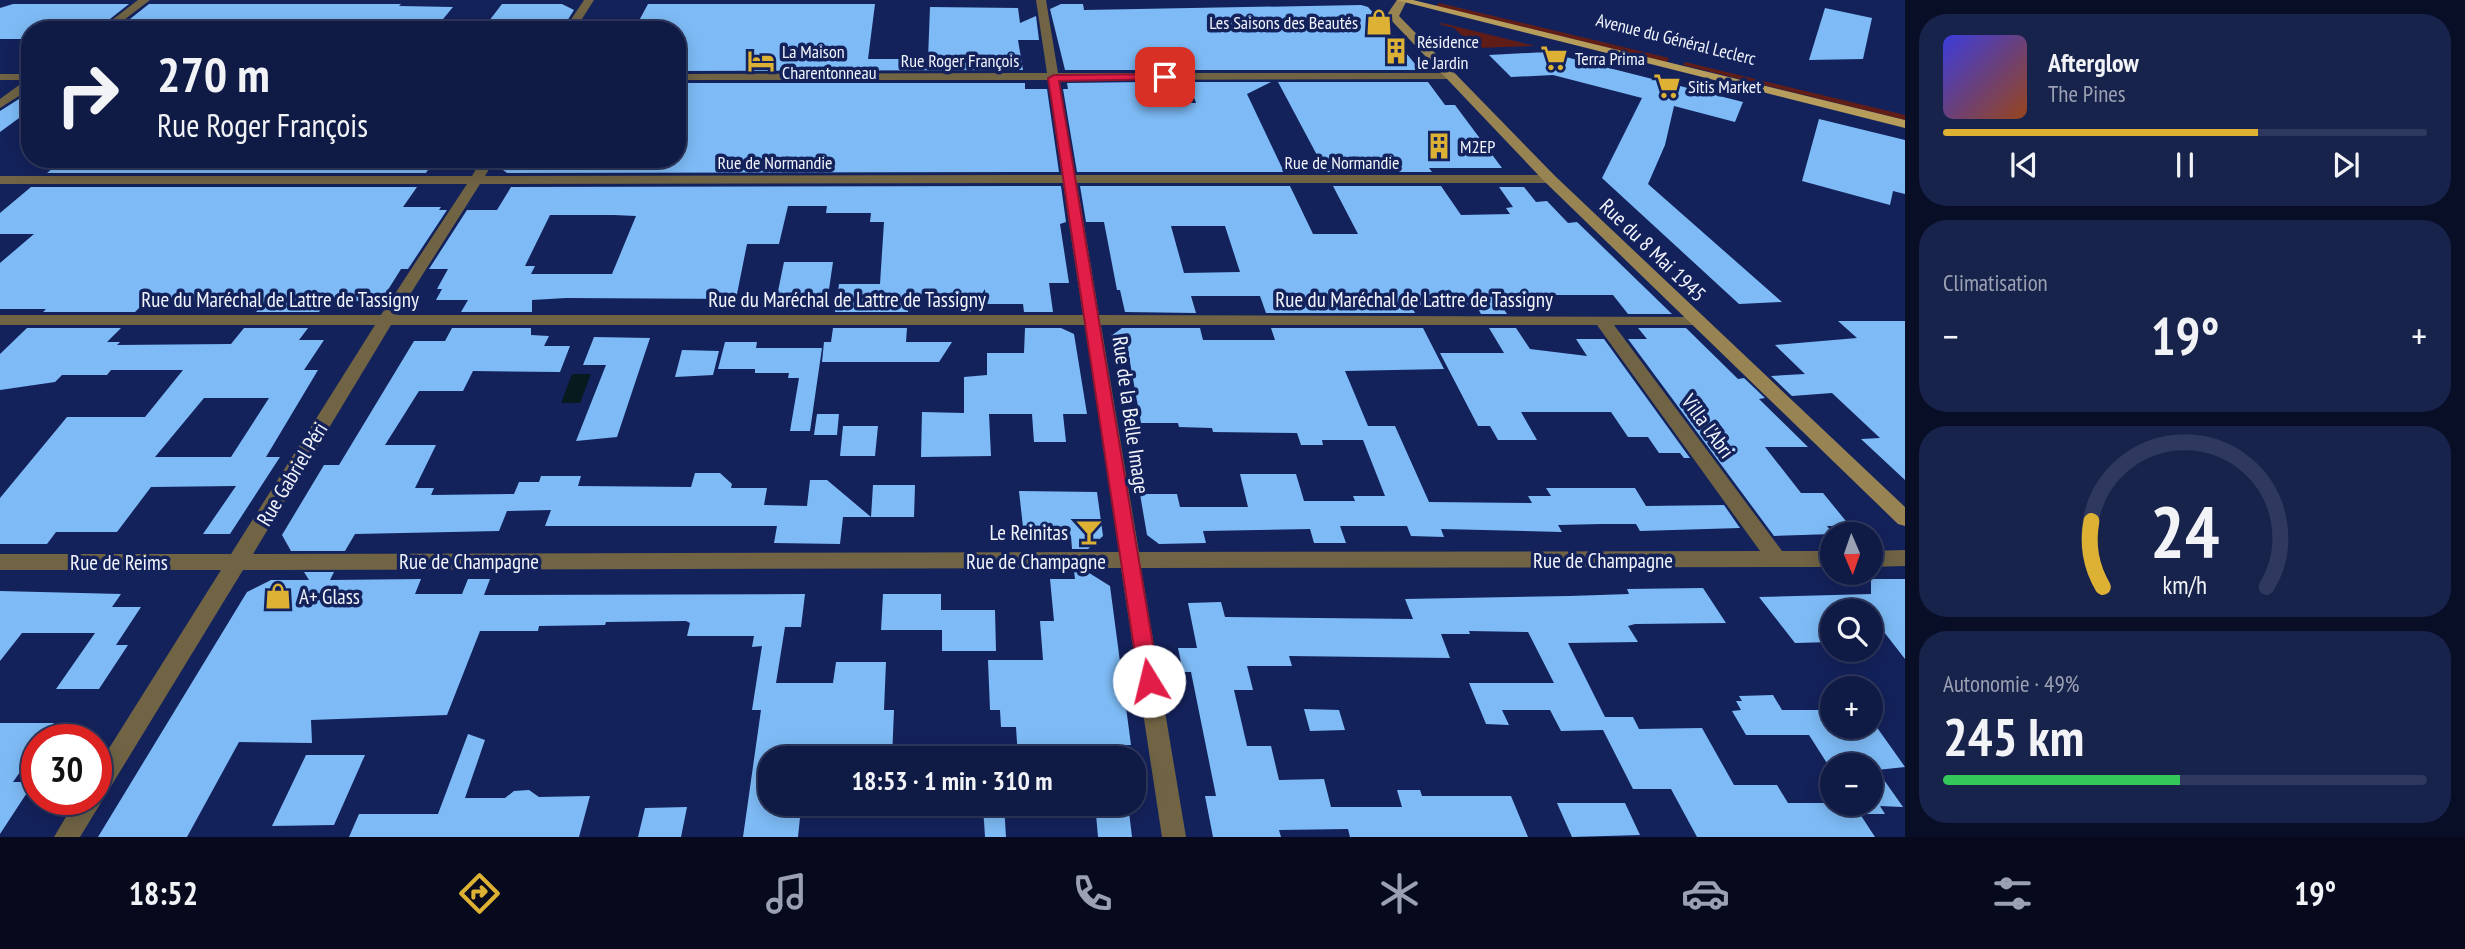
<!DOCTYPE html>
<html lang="fr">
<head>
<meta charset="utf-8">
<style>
	:root { --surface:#0f1a45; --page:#18234c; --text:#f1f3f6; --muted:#9ba1b3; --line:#2f385e; --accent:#ddb133 }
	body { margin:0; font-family:"PT Sans Narrow",sans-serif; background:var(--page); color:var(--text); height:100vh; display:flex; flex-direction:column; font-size:26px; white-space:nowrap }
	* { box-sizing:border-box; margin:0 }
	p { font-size:23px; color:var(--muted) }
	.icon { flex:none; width:38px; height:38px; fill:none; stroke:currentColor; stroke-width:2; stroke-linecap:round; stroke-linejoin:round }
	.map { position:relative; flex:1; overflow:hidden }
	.panel { display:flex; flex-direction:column; gap:14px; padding:14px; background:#080e26; width:560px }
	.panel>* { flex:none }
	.hud { position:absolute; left:21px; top:21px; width:665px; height:147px; border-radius:28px; box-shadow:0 4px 18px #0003,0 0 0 2px var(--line); background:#0f1a45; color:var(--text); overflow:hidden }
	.needle { width:46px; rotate:178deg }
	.buttons { position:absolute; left:1820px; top:522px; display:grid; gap:14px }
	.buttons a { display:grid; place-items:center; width:63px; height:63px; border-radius:50%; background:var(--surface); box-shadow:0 4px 18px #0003,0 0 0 2px var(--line); font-size:35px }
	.speed { position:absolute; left:21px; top:724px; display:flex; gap:14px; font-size:35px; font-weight:700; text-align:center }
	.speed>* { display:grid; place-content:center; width:91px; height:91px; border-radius:50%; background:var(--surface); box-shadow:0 4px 18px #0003,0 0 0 2px var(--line); line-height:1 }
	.speed .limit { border:10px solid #d22; background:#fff; color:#111 }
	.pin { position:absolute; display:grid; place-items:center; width:60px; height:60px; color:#fff; margin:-30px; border-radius:14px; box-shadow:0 4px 10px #0006 }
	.me { position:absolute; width:77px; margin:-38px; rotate:351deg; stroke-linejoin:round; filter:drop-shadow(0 0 5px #0008) }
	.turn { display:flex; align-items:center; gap:24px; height:147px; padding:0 21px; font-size:32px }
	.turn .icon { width:91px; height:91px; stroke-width:2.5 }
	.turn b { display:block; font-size:49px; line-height:60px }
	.big { font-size:52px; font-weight:600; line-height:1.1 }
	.panel .widget { flex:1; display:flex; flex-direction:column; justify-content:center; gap:10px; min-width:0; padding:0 24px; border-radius:28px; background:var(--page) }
	.panel .dial { align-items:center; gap:0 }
	.dial svg { height:182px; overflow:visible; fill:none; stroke:var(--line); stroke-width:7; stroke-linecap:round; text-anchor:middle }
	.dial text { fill:var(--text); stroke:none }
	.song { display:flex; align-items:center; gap:21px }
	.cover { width:84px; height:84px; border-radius:10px; background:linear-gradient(135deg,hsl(240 70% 55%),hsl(20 70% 35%)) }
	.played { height:7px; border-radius:4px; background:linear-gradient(90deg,var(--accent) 65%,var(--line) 65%) }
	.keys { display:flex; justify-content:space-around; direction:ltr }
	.heat { display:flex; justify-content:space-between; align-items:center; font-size:38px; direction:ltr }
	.charge { height:10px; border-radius:5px; background:linear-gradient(90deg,#34c759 49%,var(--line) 0) }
	.trip { position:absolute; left:758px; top:746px; width:388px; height:70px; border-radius:28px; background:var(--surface); box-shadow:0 4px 18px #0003,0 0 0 2px var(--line); font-weight:600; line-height:70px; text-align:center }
	.dock { display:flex; height:112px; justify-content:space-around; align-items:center; background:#060a1c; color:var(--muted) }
	.dock .icon { width:49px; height:49px }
	.dock .on { color:var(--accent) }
	.dock b { font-size:32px; color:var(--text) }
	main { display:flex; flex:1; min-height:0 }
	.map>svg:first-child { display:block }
</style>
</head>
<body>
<main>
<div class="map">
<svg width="1905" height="837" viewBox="0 0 1905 837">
	<rect width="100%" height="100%" fill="#14225c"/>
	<g fill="#601d17">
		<polygon points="1439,3 1669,58 1667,62 1436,6"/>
		<polygon points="1442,23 1535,46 1475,48 1454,28 1439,24"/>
		<polygon points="1685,62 1905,115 1905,120 1683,65"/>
	</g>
	<polygon fill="#071b1e" points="572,374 591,374 580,403 561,403"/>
	<g fill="#7ebbf6" fill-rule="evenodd">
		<polygon points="13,4 129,4 96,30 30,30 30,39 0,39 0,8"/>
		<polygon points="149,4 401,4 399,6 453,7 434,30 116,30"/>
		<polygon points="502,4 562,4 574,10 562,29 482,30"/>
		<polygon points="648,4 875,4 868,59 928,59 930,7 1018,8 1020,23 1036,16 1039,40 1018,40 1023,70 677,71 677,30 635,28"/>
		<polygon points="1061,4 1083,4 1084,10 1361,5 1368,7 1394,36 1392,36 1420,70 1185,70 1182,62 1137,63 1139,70 1065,70 1050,9"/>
		<polygon points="1825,8 1872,18 1863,59 1809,60"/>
		<polygon points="1546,52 1743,102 1735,122 1674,106 1665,145 1648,184 1782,302 1739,304 1602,178 1642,98 1553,75 1511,77 1489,55"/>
		<polygon points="1143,82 1148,103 1196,103 1189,82 1271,82 1247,94 1284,172 1077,172 1063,89 1068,89 1067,83"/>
		<polygon points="1278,82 1428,82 1445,105 1455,105 1502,168 1429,168 1432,172 1326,172"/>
		<polygon points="677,83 1025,83 1025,89 1047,89 1059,172 507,173 495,164 497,159 677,159"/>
		<polygon points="30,92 30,110 0,132 0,111"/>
		<polygon points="1819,119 1905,140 1905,194 1893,191 1890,205 1802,181"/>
		<polygon points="64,159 435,159 426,173 47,173"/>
		<path d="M1061 186 1066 222 1060 224 1069 283H1049L1053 312H1024L1023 304H986L985 289 970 312H962V295H909L908 312H835L839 284H880L884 222H870L871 213H826L827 206H788L779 244H747L736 299 566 298 532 300V312H461L468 300H436L442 289H437L448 269H429L467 210H497L511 187ZM550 215H614L636 216 612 274H531L535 266H525Z"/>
		<path d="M1080 186H1290L1313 234H1358L1333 186H1441L1461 215 1510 214 1506 208 1513 207 1499 187H1524L1536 202 1547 201 1568 223 1577 222 1672 314H1628L1613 295H1533L1542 309 1503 308 1507 314H1481L1476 305H1411L1415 313H1266L1260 296H1191L1196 313 1125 312 1120 290H1117L1104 222H1086ZM1171 226H1225L1240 272 1184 273Z"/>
		<polygon points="31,187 417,187 403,207 441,207 439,210 447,210 408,269 401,269 381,301 327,301 319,312 256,312 264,303 252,303 255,300 146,301 135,312 43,312 46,309 0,309 0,263 34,234 0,234 0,213"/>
		<polygon points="784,262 833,262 828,296 777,296"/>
		<polygon points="1838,321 1905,321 1905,480 1861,439 1880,438 1832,393 1792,396 1771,376 1805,374 1775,345 1857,338"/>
		<path d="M27 328H121L107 342H120L117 345 231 344 244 328H308L299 340H324L304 370H318L266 457H280L230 534H203L236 486 151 487 117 532H56L47 544H0V498L67 417H145L183 370H111L107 375H62L55 382 0 390V354ZM204 398H269L231 457H155Z"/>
		<polygon points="452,328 531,328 531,335 549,336 544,346 570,346 560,372 473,371 463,391 419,391 385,445 436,445 415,488 434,488 431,495 514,494 519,482 539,482 541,476 581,476 578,486 691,487 695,473 720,473 732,484 731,488 767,488 764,505 807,506 810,480 827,480 871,517 873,485 915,485 914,517 843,517 840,544 774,543 777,526 545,526 551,510 507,511 499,531 355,534 345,551 291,551 282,535 324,465 339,465 414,341 445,341"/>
		<polygon points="833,328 907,328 906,342 952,342 939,362 822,362 824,342 831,342"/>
		<polygon points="1025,328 1061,328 1074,334 1087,414 1063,414 1066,442 1034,442 1032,414 989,414 991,456 921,457 922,412 964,413 964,377 987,375 987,353 1024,353"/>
		<polygon points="1122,328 1200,328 1203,340 1275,340 1271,328 1423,328 1444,369 1345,371 1368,426 1395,426 1429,502 1532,503 1528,496 1551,496 1546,488 1635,488 1646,506 1724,505 1740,528 1640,531 1636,524 1601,524 1558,525 1562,532 1441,529 1444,537 1411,536 1407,526 1340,526 1346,543 1314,543 1310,529 1203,531 1206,543 1159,544 1147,535 1140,494 1177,494 1180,507 1248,507 1240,474 1296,474 1304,501 1355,501 1353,496 1385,496 1363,440 1322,440 1323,445 1301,445 1297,433 1213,432 1212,428 1179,427 1178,423 1141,423 1128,351 1114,351 1111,336"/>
		<polygon points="1489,328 1516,328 1530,349 1587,356 1576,339 1604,339 1690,458 1684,458 1680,453 1659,453 1648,437 1628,437 1611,412 1521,412 1537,440 1498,440 1490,426 1478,426 1440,353 1504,353"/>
		<polygon points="1638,328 1686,328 1738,379 1744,378 1765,398 1759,399 1808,447 1765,447 1801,493 1823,493 1850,526 1827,526 1833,534 1774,536 1628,339 1647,339"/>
		<polygon points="594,337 650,338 617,437 576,441 606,365 583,365"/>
		<polygon points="725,342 757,342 756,348 822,348 810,431 790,431 799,378 788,378 789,373 755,373 755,369 718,369"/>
		<polygon points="682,350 719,351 713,375 675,377"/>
		<polygon points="817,414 839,414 837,435 814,435"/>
		<polygon points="843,426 878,426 875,456 840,456"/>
		<polygon points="1019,491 1097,492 1103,536 1088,549 1072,549 1071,536 1024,536"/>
		<polygon points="1074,571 1086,571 1110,586 1131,745 1050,746 1051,758 1018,758 1016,727 1001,727 1000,710 990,710 988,660 1043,660 1040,621 1054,621 1050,579 1075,579"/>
		<polygon points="304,572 334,572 330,580 421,579 415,594 462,594 468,579 490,579 484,595 805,594 801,627 785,627 776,683 833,683 836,662 886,662 884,710 894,710 892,758 770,758 770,803 795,803 795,807 801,808 798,837 743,837 761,710 752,710 762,646 752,647 754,636 687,636 690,623 686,621 606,622 605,625 539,626 538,631 480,631 447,715 311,720 312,743 239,742 187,837 98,837 247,592 271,580 309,580"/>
		<polygon points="1871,579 1905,579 1905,659 1884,632 1871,632 1871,611 1832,611 1832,632 1827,632 1832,642 1795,643 1759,597 1871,594"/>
		<polygon points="1703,588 1726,623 1635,624 1628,626 1638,642 1568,643 1605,717 1633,717 1639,729 1702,728 1734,785 1777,785 1788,803 1871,803 1871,765 1832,765 1832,771 1809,735 1746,735 1732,711 1741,710 1736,701 1742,701 1739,696 1773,695 1782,710 1832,710 1832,726 1871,726 1871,719 1905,767 1877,770 1903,807 1880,806 1885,814 1860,814 1875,837 1697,837 1671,789 1633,789 1603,730 1561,731 1550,710 1502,710 1509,725 1486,724 1469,683 1554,683 1528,632 1469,631 1470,634 1441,634 1450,658 1289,656 1292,666 1247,666 1253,690 1234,690 1247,746 1271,746 1279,780 1324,779 1331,807 1402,807 1397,790 1420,790 1422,796 1511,796 1528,837 1350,837 1348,829 1279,830 1281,837 1213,837 1205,796 1216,796 1191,672 1183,672 1178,648 1197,648 1188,603 1221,602 1225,617 1413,619 1405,599 1570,596 1629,594 1627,589"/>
		<polygon points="0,591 121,594 112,607 141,607 116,645 128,645 99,689 56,689 95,633 22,633 0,661"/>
		<polygon points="883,594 941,594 941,610 995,610 996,651 942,651 942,630 881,630"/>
		<polygon points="1304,709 1339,710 1345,730 1310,731"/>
		<polygon points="0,723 54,723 42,740 37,740 37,748 13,782 34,782 0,834"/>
		<polygon points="468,734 485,740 465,798 505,798 514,791 529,790 539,797 590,796 579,837 349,837 359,814 438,814"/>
		<polygon points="306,755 365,755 334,825 272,826"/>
		<polygon points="1095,803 1128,803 1132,837 1098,837"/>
		<polygon points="1557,803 1625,803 1640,835 1572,837"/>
		<polygon points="1004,805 1006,837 985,837 983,806"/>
		<polygon points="687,807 681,837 638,837 645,808"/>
	</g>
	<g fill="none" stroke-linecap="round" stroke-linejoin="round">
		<g fill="#706445" fill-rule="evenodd">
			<polygon points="138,0 150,0 111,30 99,30"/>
			<polygon points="584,0 594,0 575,30 564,30"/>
			<path d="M1036 0H1046L1058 73H1452L1458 76 1452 79 1059 80 1075 175H1550L1557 179 1550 183H1077L1099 315 1700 317 1702 320 1700 323 1694 325H1614L1782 551H1832V567L1141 568 1186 837H1162L1121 568 243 570 80 837H54L76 800H96V769L221 570H0V554H231L375 325H0V315H381L467 184H0V176H472L482 159H495L485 176 1062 175 1048 80H677V74L1047 73ZM1063 183 1083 315H397L480 184ZM391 325H1085L1119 552 253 554ZM1101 325H1597L1760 551 1139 552Z"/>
			<polygon points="0,74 30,74 30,89 0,108 0,99 26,80 0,80"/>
			<polygon points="1905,550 1905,566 1871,567 1871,551"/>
		</g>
		<polygon fill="#988452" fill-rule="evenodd" points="1397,0 1407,0 1399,16 1555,176 1905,507 1905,526 1898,524 1545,182 1390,19 1388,13"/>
		<polygon fill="#b79d5c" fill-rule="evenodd" points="1396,0 1413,0 1905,120 1905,128"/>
	</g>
	<polygon fill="#e11d48" stroke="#92132f" stroke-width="2" points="1165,74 1169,75 1169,79 1059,81 1159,681 1156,688 1149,690 1142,688 1139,681 1048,78 1054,75"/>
	<defs>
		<g id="shop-bare" transform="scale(2.1)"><path d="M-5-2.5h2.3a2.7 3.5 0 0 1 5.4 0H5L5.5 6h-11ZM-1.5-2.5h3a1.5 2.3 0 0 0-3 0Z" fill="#ddb133" stroke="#14225c" stroke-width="2.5" paint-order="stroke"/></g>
		<g id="building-bare" transform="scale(2.1)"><path d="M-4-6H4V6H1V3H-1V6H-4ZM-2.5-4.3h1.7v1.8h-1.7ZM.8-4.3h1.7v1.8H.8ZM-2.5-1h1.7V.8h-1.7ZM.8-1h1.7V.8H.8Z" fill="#ddb133" stroke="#14225c" stroke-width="2.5" paint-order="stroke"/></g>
		<g id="supermarket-bare" transform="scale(2.1)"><path d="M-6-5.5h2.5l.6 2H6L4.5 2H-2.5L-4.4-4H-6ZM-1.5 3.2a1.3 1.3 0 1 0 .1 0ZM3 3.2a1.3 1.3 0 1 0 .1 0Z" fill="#ddb133" stroke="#14225c" stroke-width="2.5" paint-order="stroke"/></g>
		<g id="hotel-bare" transform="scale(2.1)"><path d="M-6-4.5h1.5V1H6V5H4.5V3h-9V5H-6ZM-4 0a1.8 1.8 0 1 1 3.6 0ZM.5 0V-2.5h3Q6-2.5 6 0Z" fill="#ddb133" stroke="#14225c" stroke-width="2.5" paint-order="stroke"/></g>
		<g id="bar-bare" transform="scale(2.1)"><path d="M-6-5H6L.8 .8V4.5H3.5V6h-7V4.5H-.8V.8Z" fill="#ddb133" stroke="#14225c" stroke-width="2.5" paint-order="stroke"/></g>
	</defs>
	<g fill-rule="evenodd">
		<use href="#shop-bare" x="1379" y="22"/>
		<use href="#building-bare" x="1396" y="51"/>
		<use href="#supermarket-bare" x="1554" y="58"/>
		<use href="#hotel-bare" x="761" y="61"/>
		<use href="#supermarket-bare" x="1667" y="86"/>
		<use href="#building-bare" x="1439" y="146"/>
		<use href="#bar-bare" x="1089" y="532"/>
		<use href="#shop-bare" x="278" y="596"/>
	</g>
	<g text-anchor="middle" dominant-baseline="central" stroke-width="7" stroke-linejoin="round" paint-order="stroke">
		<g font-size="18" fill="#f1f4fb" stroke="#14225c" text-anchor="start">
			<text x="1358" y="22" text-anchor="end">Les Saisons des Beautés</text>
			<text x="1417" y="41">Résidence<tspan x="1417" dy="21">le Jardin</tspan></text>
			<text x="782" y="51">La Maison<tspan x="782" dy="21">Charentonneau</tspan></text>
			<text x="1575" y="58">Terra Prima</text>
			<text x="1688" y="86">Sitis Market</text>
			<text x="1460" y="146">M2EP</text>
		</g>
		<g font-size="18" fill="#f1f4fb" stroke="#14225c">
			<text transform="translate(1676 39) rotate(14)">Avenue du Général Leclerc</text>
			<text x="960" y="60">Rue Roger François</text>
			<text x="775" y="162">Rue de Normandie</text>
			<text x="1342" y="162">Rue de Normandie</text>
		</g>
		<g font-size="21" fill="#f1f4fb" stroke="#14225c">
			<text transform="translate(1653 250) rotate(44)">Rue du 8 Mai 1945</text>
			<text x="280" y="299">Rue du Maréchal de Lattre de Tassigny</text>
			<text x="847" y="299">Rue du Maréchal de Lattre de Tassigny</text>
			<text x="1414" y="299">Rue du Maréchal de Lattre de Tassigny</text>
			<text transform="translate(1131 415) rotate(82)">Rue de la Belle Image</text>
			<text transform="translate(1708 426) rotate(54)">Villa l'Abri</text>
			<text transform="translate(292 474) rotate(-59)">Rue Gabriel Péri</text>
			<text x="1603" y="560">Rue de Champagne</text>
			<text x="469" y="561">Rue de Champagne</text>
			<text x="1036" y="561">Rue de Champagne</text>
			<text x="119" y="562">Rue de Reims</text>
		</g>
		<g font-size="21" fill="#f1f4fb" stroke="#14225c" text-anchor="end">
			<text x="1068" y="532">Le Reinitas</text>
			<text x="299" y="596" text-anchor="start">A+ Glass</text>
		</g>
	</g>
</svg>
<div class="buttons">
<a><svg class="needle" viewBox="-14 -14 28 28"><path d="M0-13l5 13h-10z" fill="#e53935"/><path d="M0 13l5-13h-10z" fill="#9ba1b3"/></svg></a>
<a><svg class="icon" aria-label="search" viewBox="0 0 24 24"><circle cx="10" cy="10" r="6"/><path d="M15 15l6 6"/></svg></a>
<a>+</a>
<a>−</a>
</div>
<div class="speed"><div class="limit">30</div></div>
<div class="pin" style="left:1165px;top:77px;background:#d93025"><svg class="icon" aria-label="arrive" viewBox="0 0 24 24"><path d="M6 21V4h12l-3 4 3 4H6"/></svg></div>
<svg class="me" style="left:1149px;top:681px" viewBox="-20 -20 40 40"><circle r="19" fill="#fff"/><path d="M0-13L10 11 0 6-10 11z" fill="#e11d48"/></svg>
<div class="trip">18:53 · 1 min · 310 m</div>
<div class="hud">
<div class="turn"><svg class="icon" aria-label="right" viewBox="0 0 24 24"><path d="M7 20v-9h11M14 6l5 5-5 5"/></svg><div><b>270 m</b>Rue Roger François</div></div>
</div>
</div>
<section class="panel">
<div class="widget">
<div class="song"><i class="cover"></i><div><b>Afterglow</b><p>The Pines</p></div></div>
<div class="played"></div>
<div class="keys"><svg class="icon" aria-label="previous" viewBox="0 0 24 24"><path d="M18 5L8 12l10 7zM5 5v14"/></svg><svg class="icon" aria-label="pause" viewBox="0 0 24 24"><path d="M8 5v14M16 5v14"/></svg><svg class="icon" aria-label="next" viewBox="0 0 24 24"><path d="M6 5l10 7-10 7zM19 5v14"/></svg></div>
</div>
<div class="widget"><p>Climatisation</p>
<div class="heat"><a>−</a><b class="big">19°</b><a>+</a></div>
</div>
<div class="widget dial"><svg viewBox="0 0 100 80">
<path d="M14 69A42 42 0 1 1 86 69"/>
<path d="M14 69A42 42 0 0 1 9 40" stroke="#ddb133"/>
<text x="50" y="56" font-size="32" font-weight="700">24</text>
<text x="50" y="72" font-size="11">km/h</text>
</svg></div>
<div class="widget"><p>Autonomie · 49%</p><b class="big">245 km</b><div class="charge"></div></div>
</section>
</main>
<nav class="dock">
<b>18:52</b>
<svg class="icon on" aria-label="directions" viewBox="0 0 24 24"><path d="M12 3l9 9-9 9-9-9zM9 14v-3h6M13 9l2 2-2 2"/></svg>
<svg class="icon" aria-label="music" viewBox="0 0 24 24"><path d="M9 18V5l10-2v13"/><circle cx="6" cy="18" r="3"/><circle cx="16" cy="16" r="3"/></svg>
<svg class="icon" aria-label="phone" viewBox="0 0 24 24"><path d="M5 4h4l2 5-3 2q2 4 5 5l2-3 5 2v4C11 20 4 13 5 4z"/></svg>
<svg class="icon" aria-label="climate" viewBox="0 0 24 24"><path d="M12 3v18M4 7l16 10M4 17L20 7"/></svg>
<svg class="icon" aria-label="car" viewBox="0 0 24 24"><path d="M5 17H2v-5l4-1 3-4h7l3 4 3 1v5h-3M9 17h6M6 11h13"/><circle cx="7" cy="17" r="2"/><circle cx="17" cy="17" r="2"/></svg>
<svg class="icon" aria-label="filters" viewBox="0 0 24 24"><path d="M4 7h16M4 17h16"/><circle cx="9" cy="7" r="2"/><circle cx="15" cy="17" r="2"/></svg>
<b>19°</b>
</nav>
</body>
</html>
